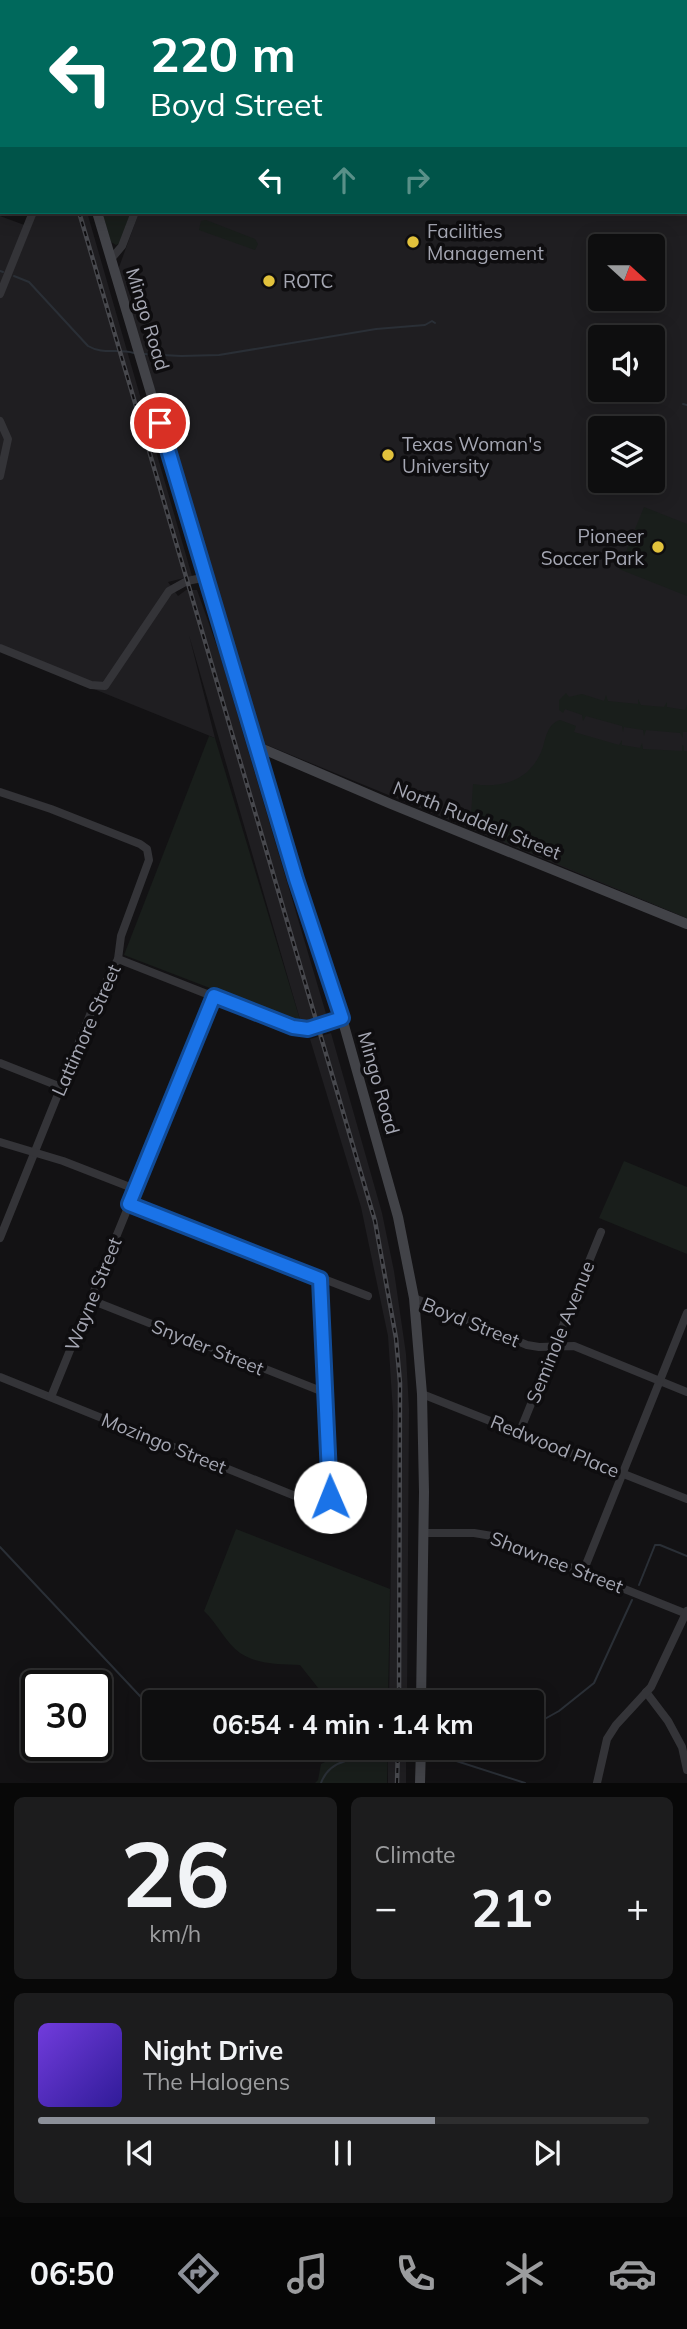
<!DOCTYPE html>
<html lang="en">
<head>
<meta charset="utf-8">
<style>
	:root { --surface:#0e0e0f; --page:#1c1c1d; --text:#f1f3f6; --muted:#9b9c9e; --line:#2e2e2f; --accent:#8c9099 }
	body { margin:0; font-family:Mulish,sans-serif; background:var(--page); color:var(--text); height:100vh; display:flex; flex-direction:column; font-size:26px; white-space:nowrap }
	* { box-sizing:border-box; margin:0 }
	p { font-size:23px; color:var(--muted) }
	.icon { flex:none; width:38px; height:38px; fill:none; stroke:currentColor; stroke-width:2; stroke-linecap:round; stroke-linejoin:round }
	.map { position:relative; height:1783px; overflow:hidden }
	.sheet { display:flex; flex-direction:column; gap:14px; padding:14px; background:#080808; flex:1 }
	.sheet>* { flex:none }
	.hud { position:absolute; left:0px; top:0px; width:688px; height:214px; box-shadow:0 4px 18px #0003,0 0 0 2px var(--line); background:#00695c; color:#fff; overflow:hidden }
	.needle { width:46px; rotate:111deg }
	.buttons { position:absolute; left:588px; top:234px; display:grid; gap:14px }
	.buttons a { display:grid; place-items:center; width:77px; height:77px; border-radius:7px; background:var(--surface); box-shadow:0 4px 18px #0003,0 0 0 2px var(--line); font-size:35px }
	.speed { position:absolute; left:21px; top:1670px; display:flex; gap:14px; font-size:35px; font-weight:700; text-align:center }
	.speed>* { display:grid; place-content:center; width:91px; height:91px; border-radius:50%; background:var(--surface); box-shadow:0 4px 18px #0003,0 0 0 2px var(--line); line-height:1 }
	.speed .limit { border:4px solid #111; border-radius:10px; background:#fff; color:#111 }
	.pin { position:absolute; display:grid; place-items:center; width:60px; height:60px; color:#fff; margin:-30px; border:4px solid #fff; border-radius:50%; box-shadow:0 2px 7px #0007 }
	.me { position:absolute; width:77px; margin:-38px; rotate:359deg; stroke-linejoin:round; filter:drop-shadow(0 0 5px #0008) }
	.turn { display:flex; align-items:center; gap:24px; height:147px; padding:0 35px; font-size:32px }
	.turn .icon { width:91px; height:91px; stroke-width:2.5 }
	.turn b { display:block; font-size:49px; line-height:60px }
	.lanes { display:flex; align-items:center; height:66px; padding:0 35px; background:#0003; justify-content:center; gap:35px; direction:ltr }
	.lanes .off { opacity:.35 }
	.big { font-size:52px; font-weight:700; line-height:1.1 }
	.sheet .widget { flex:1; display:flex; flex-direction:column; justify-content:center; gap:10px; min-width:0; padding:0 24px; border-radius:10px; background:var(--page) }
	.sheet .dial { align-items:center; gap:0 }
	.dial b { font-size:91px; line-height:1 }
	.song { display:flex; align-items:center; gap:21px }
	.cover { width:84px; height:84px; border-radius:10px; background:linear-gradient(135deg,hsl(260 70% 55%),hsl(250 70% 35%)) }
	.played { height:7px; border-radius:4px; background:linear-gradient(90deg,var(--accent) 65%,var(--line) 65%) }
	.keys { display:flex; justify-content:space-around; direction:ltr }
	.heat { display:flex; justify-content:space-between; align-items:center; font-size:38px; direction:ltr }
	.sheet .tiles { flex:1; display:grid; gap:14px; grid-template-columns:1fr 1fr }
	.widget:last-child { grid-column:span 2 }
	.trip { position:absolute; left:142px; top:1690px; width:402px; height:70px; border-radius:7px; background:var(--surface); box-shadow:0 4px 18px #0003,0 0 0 2px var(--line); font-weight:700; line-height:70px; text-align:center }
	.dock { display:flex; height:112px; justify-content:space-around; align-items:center; background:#060606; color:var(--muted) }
	.dock .icon { width:49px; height:49px }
	.dock .current { color:var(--accent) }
	.dock b { font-size:32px; color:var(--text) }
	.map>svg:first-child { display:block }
</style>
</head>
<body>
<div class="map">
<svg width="687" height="1783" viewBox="0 0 687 1783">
	<rect width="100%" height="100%" fill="#131214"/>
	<g fill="#1f1e21" fill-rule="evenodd">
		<path d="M466 0H687V918L262 743 118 270 139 212H686V2ZM600 247H653V299H600ZM600 338H653V390H600ZM600 429H653V481H600Z"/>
		<polygon points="33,212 87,212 192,576 168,582 178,596 186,590 197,590 219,652 327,1017 317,1022 301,1023 189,635 215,738 0,651 0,216 27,226"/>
		<polygon points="331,1033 382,1213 394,1271 406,1354 409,1409 407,1703 389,1703 393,1412 388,1336 361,1207 310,1039"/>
		<rect x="388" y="1748" width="18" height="35"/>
	</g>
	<g fill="#191e1b">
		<polygon points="102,212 131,212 120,243 116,245 111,242"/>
		<polygon points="206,220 255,239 258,244 255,250 199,230 201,221"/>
		<polygon points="644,507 687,524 687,596 619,569"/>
		<polygon points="566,693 569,697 582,694 604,701 606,695 608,701 638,704 638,699 641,705 664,707 667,702 667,707 685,710 687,705 687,732 683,732 683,738 680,733 646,730 644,736 643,730 624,727 623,732 622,726 586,716 583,721 582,715 565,709 563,713 559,710 559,700"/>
		<path d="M560 720 576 726 574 732 619 745 622 740V745L640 748 642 743 643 749 682 751V745L684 746V751H687V918L472 828 467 824 471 816 473 784C505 789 532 779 543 747 546 736 548 724 560 720Z"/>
		<polygon points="209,736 215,738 301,1023 124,955"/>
		<polygon points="624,1161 687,1187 687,1254 599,1218"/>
		<path d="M236 1529 390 1589 388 1703H330L300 1665C280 1664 258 1665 240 1653 226 1643 217 1623 204 1611Z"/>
		<polygon points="344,1748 388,1748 387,1783 315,1783 318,1780 321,1764 345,1752"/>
	</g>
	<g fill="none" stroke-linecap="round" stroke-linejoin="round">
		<g stroke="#2a2f36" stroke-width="2">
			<polyline points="0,271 3,272"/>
			<path d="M14 276 29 282 88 346C103 355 118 348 134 353"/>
			<polyline points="144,354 181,356 219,355 376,329 425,325 432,321 435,323"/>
			<polyline points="683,404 687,405"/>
			<polyline points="0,1547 154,1711"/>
			<polyline points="639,1585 655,1545 660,1545 687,1556"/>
			<polyline points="532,1726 559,1711 594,1683 632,1600"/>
			<polyline points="400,1758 414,1759"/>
			<polyline points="447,1758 525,1783"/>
			<polyline points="426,1760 449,1757 483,1748"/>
			<path d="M321 1783C332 1753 366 1759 393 1759"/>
		</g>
		<g stroke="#343438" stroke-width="8">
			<polyline points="92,0 97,2"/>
			<polyline points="458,0 463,2"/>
			<polyline points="110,2 111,0"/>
			<polyline points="217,2 218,0"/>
			<polyline points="318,2 319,0"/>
			<polyline points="379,2 380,0"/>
			<polyline points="606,2 607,0"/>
			<polyline points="0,159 2,160"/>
			<polyline points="111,259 122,246 135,212"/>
			<polyline points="0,294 33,212"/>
			<polyline points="0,421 8,439 0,476"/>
			<polyline points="0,648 91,685 105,686 169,591 187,581 207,577"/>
			<polyline points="0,792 51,809 140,844 147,849 149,860 121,936 118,959 94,1005 0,1238"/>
			<polyline points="118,959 293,1028 308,1029 342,1018"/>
			<polyline points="0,1063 61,1087"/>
			<polyline points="0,1142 63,1161 135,1189"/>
			<polyline points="129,1204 368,1296"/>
			<polyline points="414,1298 527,1345 539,1347 574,1346 687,1392"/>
			<polyline points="91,1300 326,1393"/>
			<polyline points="0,1377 320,1506 328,1504 330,1497 330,1463 320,1279"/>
			<polyline points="422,1394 687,1499"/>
			<polyline points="51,1397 214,996"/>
			<polyline points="520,1431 601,1232"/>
			<polyline points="423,1533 474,1533 492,1536 687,1614"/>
			<polyline points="583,1572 687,1313"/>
			<polyline points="646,1692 668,1721 682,1747 687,1770"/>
			<polyline points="597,1783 607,1739 616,1725 651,1687 687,1611"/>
		</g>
		<g stroke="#424348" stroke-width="10">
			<polyline points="32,0 33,2"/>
			<polyline points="97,212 256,746 342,1018 398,1217 414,1298 422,1394 424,1492 421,1703"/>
			<polyline points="256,746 391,804 687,924"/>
			<polyline points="420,1783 421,1748"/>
		</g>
		<g stroke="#47484d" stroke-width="4.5">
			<g id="rail">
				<polyline points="11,0 12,2"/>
				<polyline points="79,212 375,1221 396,1338 400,1383 399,1703"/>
				<polyline points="397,1783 398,1748"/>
			</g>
		</g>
		<use href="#rail" stroke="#0e0d0f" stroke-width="2" stroke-dasharray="5" stroke-linecap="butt"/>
	</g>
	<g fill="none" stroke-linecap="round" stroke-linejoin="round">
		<g stroke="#114b97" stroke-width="18">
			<polyline id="route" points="160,423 296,879 342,1018 308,1029 293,1027 214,996 129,1204 320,1279 330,1497"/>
		</g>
		<use href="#route" stroke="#1a73e8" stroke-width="12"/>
	</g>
	<g fill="#e2c23c" stroke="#0e0d0f" stroke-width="2.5">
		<circle cx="413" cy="242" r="7"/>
		<circle cx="269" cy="281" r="7"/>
		<circle cx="388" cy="455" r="7"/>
		<circle cx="658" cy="547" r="7"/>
	</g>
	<g text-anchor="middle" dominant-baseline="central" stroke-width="7" stroke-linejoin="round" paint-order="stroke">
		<g font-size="19" fill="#a5a7b3" stroke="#0e0d0f" text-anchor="start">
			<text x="427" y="231">Facilities<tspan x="427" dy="22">Management</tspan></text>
			<text x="283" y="281">ROTC</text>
			<text x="402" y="444">Texas Woman's<tspan x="402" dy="22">University</tspan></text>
			<text x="644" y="536" text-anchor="end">Pioneer<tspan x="644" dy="22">Soccer Park</tspan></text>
		</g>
		<g font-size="19" fill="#a5a7b3" stroke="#0e0d0f">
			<text transform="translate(148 319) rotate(73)">Mingo Road</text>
			<text transform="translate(477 820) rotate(22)">North Ruddell Street</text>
			<text transform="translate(86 1030) rotate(-66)">Lattimore Street</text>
			<text transform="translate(379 1083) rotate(74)">Mingo Road</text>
			<text transform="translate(93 1294) rotate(-68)">Wayne Street</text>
			<text transform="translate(471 1322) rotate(22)">Boyd Street</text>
			<text transform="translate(560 1332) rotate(-68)">Seminole Avenue</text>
			<text transform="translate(208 1347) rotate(22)">Snyder Street</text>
			<text transform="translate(164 1443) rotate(22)">Mozingo Street</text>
			<text transform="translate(555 1446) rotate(22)">Redwood Place</text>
			<text transform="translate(557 1562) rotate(21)">Shawnee Street</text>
		</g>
	</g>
</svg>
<div class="buttons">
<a><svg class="needle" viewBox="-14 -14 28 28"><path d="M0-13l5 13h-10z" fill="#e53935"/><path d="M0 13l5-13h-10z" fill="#9b9c9e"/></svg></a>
<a><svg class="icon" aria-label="sound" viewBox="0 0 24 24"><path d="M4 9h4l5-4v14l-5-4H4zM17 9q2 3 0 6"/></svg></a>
<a><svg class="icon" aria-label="layers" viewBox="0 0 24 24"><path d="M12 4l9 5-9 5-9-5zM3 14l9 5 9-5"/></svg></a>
</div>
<div class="speed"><div class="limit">30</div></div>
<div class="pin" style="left:160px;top:423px;background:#d93025"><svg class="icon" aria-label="arrive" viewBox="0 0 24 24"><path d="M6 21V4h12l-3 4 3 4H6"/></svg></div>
<svg class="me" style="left:330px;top:1497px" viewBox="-20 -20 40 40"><circle r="19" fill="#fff"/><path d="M0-13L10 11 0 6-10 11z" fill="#1a73e8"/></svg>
<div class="trip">06:54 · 4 min · 1.4 km</div>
<div class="hud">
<div class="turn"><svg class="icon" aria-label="left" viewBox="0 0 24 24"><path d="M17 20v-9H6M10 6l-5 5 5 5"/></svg><div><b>220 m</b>Boyd Street</div></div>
<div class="lanes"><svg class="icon" aria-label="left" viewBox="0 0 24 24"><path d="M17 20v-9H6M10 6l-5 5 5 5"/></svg><svg class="icon off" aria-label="ahead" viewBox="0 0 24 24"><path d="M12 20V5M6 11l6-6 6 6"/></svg><svg class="icon off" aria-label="right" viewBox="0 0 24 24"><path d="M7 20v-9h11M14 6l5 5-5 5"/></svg></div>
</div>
</div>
<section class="sheet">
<div class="tiles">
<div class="widget dial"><b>26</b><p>km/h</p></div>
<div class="widget"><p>Climate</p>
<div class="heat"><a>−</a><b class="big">21°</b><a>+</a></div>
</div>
<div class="widget">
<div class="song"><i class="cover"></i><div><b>Night Drive</b><p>The Halogens</p></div></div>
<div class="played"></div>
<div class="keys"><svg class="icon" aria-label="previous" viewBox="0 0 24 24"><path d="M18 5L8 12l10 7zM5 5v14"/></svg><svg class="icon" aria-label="pause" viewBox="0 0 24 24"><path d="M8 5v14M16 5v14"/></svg><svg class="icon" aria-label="next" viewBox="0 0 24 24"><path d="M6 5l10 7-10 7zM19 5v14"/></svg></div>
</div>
</div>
</section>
<nav class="dock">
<b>06:50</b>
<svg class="icon current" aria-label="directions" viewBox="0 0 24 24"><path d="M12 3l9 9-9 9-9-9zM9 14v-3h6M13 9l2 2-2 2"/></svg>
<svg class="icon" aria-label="music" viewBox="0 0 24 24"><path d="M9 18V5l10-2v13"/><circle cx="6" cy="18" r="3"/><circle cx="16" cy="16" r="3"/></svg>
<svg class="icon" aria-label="phone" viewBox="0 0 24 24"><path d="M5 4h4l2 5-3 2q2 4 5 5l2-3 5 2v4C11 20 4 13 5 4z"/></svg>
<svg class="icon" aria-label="climate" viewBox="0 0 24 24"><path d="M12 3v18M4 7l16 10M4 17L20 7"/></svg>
<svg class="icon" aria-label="car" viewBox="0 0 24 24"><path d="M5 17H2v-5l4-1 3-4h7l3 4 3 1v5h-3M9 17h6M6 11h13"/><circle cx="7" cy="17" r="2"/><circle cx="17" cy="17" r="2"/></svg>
</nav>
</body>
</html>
